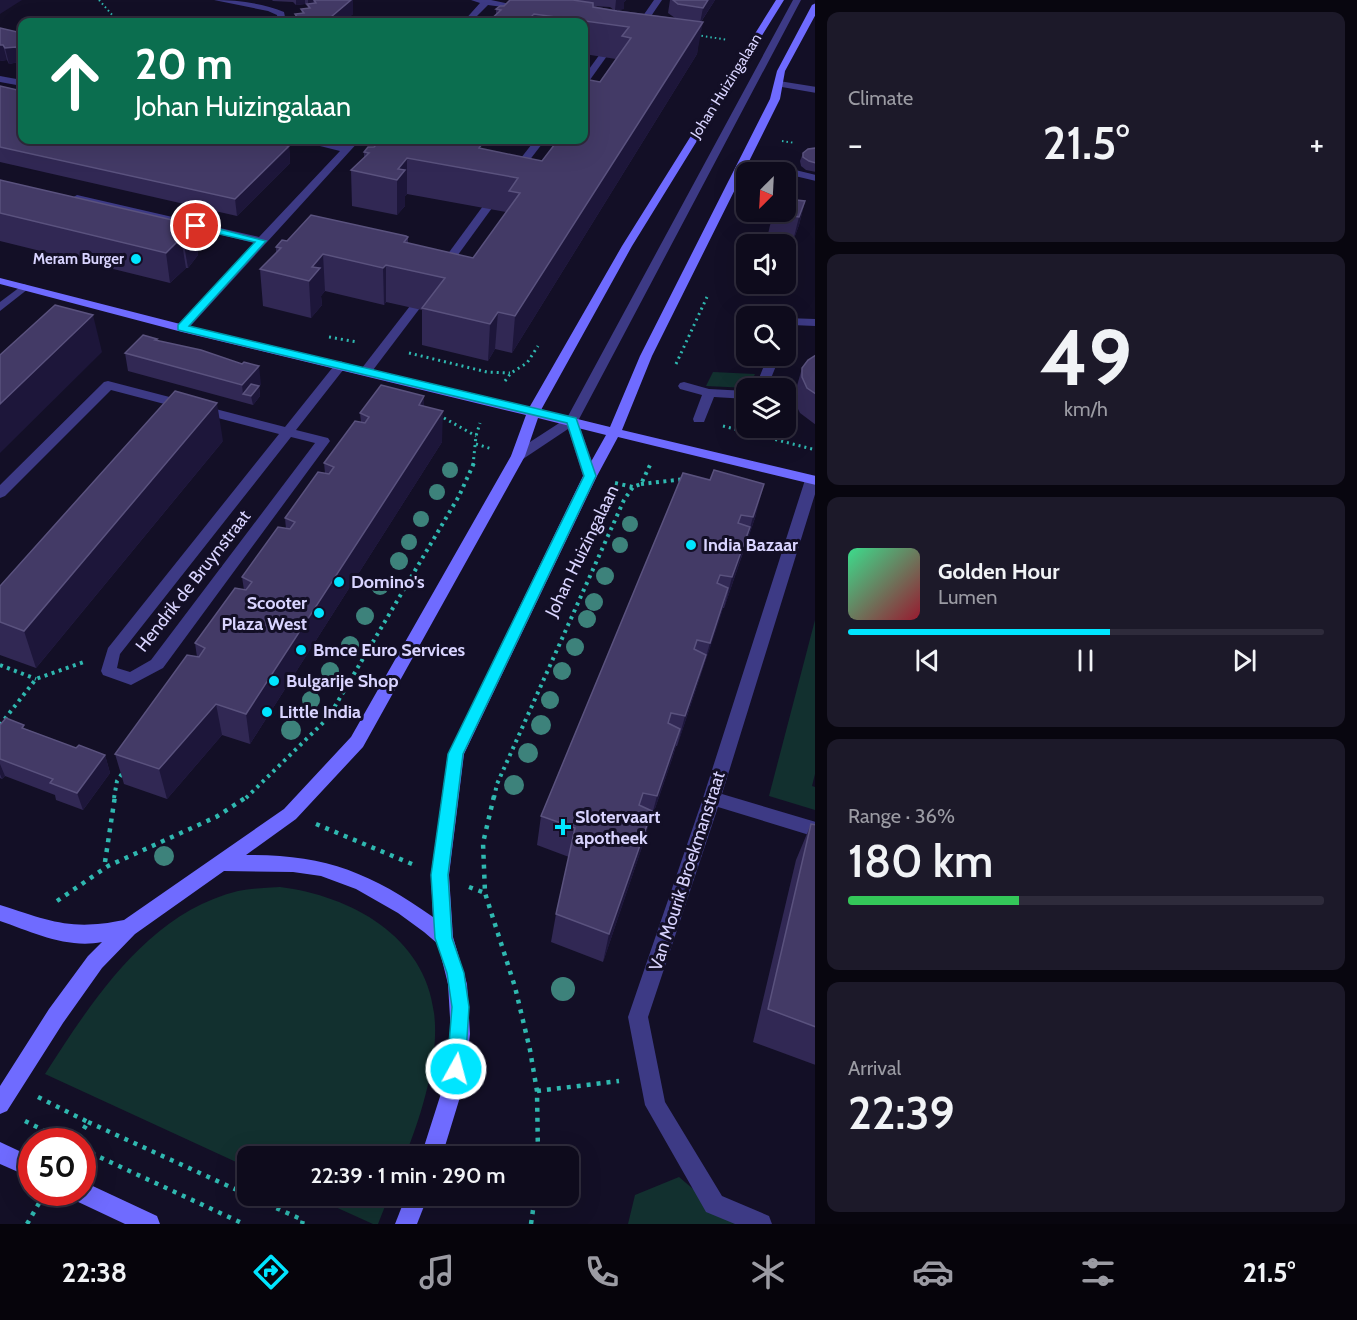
<!DOCTYPE html>
<html lang="en">
<head>
<meta charset="utf-8">
<style>
	:root { --surface:#0e0b1c; --page:#1c1929; --text:#f1f3f6; --muted:#9b9ba3; --line:#2e2b3b; --accent:#00e5ff }
	body { margin:0; font-family:Cabin,sans-serif; background:var(--page); color:var(--text); height:100vh; display:flex; flex-direction:column; font-size:22px; white-space:nowrap }
	* { box-sizing:border-box; margin:0 }
	p { font-size:20px; color:var(--muted) }
	.icon { flex:none; width:33px; height:33px; fill:none; stroke:currentColor; stroke-width:2; stroke-linecap:round; stroke-linejoin:round }
	.map { position:relative; flex:1; overflow:hidden }
	.sheet { display:flex; flex-direction:column; gap:12px; padding:12px; background:#08060f; width:542px }
	.sheet>* { flex:none }
	.top-card { position:absolute; left:18px; top:18px; width:570px; height:126px; border-radius:12px; box-shadow:0 6px 24px #0002,0 0 0 2px var(--line); background:#0b6e4f; color:#fff; overflow:hidden }
	.needle { width:39px; rotate:204deg }
	.fabs { position:absolute; left:736px; top:162px; display:grid; gap:12px }
	.fabs a { display:grid; place-items:center; width:60px; height:60px; border-radius:12px; background:var(--surface); box-shadow:0 6px 24px #0002,0 0 0 2px var(--line); font-size:30px }
	.speed { position:absolute; left:18px; top:1128px; display:flex; gap:12px; font-size:30px; font-weight:700; text-align:center }
	.speed>* { display:grid; place-content:center; width:78px; height:78px; border-radius:50%; background:var(--surface); box-shadow:0 6px 24px #0002,0 0 0 2px var(--line); line-height:1 }
	.speed .limit { border:9px solid #d22; background:#fff; color:#111 }
	.pin { position:absolute; display:grid; place-items:center; width:51px; height:51px; color:#fff; margin:-26px; border:3px solid #fff; border-radius:50%; box-shadow:0 2px 6px #0007 }
	.me { position:absolute; width:66px; margin:-33px; rotate:7deg; stroke-linejoin:round; filter:drop-shadow(0 0 4px #0008) }
	.turn { display:flex; align-items:center; gap:21px; height:126px; padding:0 18px; font-size:27px }
	.turn .icon { width:78px; height:78px; stroke-width:2.5 }
	.turn b { display:block; font-size:42px; line-height:51px }
	.big { font-size:45px; font-weight:600; line-height:1.1 }
	.sheet .tile { flex:1; display:flex; flex-direction:column; justify-content:center; gap:9px; min-width:0; padding:0 21px; border-radius:12px; background:var(--page) }
	.sheet .dial { align-items:center; gap:0 }
	.dial b { font-size:78px; line-height:1 }
	.song { display:flex; align-items:center; gap:18px }
	.cover { width:72px; height:72px; border-radius:9px; background:linear-gradient(135deg,hsl(150 70% 55%),hsl(350 70% 35%)) }
	.played { height:6px; border-radius:3px; background:linear-gradient(90deg,var(--accent) 55%,var(--line) 55%) }
	.keys { display:flex; justify-content:space-around; direction:ltr }
	.heat { display:flex; justify-content:space-between; align-items:center; font-size:33px; direction:ltr }
	.charge { height:9px; border-radius:4px; background:linear-gradient(90deg,#34c759 36%,var(--line) 0) }
	.trip { position:absolute; left:237px; top:1146px; width:342px; height:60px; border-radius:12px; background:var(--surface); box-shadow:0 6px 24px #0002,0 0 0 2px var(--line); font-weight:600; line-height:60px; text-align:center }
	.dock { display:flex; height:96px; justify-content:space-around; align-items:center; background:#06040b; color:var(--muted) }
	.dock .icon { width:42px; height:42px }
	.dock .on { color:var(--accent) }
	.dock b { font-size:27px; color:var(--text) }
	main { display:flex; flex:1; min-height:0 }
	.map>svg:first-child { display:block }
</style>
</head>
<body>
<main>
<div class="map">
<svg width="816" height="1224" viewBox="0 0 816 1224">
	<rect width="100%" height="100%" fill="#130f26"/>
	<g fill="#12302f">
		<polygon points="739,307 782,310 779,316 735,319"/>
		<polygon points="713,372 755,374 748,388 706,386"/>
		<polygon points="815,620 816,770 812,786 815,787 815,810 769,796"/>
		<path d="M280 887C351 896 425 936 434 1013 440 1056 421 1117 405 1156H248L247 1167 45 1074C92 1001 148 913 238 891 252 888 266 888 280 887Z"/>
		<polygon points="679,1177 706,1200 751,1224 628,1224 635,1195"/>
		<polygon points="311,1196 389,1196 378,1224 373,1224"/>
	</g>
	<g fill="none" stroke-linecap="round" stroke-linejoin="round">
		<g stroke="#2fb8b0" stroke-width="2" stroke-dasharray="1.5 3" stroke-linecap="butt">
			<polyline points="99,0 114,17 142,22"/>
			<polyline points="697,35 728,40"/>
			<polyline points="782,141 795,143"/>
		</g>
		<g stroke="#2fb8b0" stroke-width="3" stroke-dasharray="2 4" stroke-linecap="butt">
			<polyline points="329,337 357,342"/>
			<polyline points="409,353 487,372 510,373"/>
			<polyline points="676,364 707,297"/>
			<polyline points="505,381 511,373 527,363 538,346"/>
			<polyline points="444,418 476,436"/>
			<polyline points="723,426 816,450"/>
			<polyline points="476,444 492,449"/>
			<polyline points="473,465 476,436 480,423"/>
		</g>
		<g stroke="#2fb8b0" stroke-width="4" stroke-dasharray="3 4.5" stroke-linecap="butt">
			<polyline points="615,483 633,487"/>
			<polyline points="641,484 685,479"/>
			<polyline points="0,665 36,679"/>
			<polyline points="0,725 36,679 84,662"/>
			<polyline points="114,798 117,781 124,771"/>
			<polyline points="246,798 328,718 459,496 474,463"/>
			<polyline points="494,798 497,784 624,500 633,487 641,484 650,465"/>
		</g>
		<g stroke="#2fb8b0" stroke-width="4.5" stroke-dasharray="4 6" stroke-linecap="butt">
			<polyline points="494,796 483,843 485,893 515,987 530,1050 537,1091 538,1156"/>
			<polyline points="316,824 412,864"/>
			<polyline points="105,862 115,796"/>
			<polyline points="469,887 485,893"/>
			<polyline points="57,901 108,866 216,817 248,796"/>
			<polyline points="537,1091 619,1081"/>
			<polyline points="38,1097 88,1122 76,1142"/>
			<polyline points="25,1121 67,1142"/>
			<polyline points="88,1122 248,1195"/>
			<polyline points="82,1149 244,1224"/>
			<polyline points="249,1196 303,1220 302,1224"/>
			<polyline points="27,1224 45,1193"/>
			<polyline points="531,1224 535,1196"/>
		</g>
		<g fill="#3d3a85" fill-rule="evenodd">
			<polygon points="793,0 801,0 578,421 597,476 590,480 583,476 568,429 523,459 513,459 511,456 513,453 567,418"/>
			<polygon points="600,54 607,56 587,84 584,85 584,76"/>
			<polygon points="535,140 545,140 519,174 511,174 510,172"/>
			<polygon points="487,205 492,208 447,270 439,270 439,266 483,206"/>
			<polygon points="414,305 420,308 370,374 362,374 360,371 362,368 410,306"/>
		</g>
		<g fill="#3d3a85" fill-rule="evenodd">
			<path d="M214 0C237 0 262 3 284 12L286 22H278L277 15 268 11Z"/>
			<polygon points="471,0 491,0 530,8 526,10 488,5 471,22 463,22 480,3"/>
			<polygon points="654,0 662,0 643,28 629,27 629,23 638,23"/>
			<polygon points="0,76 22,80 22,86 0,82"/>
			<polygon points="779,81 816,87 816,93 776,86 774,84"/>
			<polygon points="296,140 313,140 344,146 350,140 360,140 186,331 182,332 176,328 254,243 72,198 77,195 259,237 340,151"/>
			<polygon points="783,167 816,175 816,181 778,172 779,168"/>
			<polygon points="24,284 30,287 28,289 0,311 0,302"/>
			<polygon points="786,318 816,319 816,326 792,325 786,330"/>
			<polygon points="768,356 780,356 767,388 755,388"/>
			<path d="M341 361 347 365 296 430 328 438 330 441 163 668 131 685 103 675 101 671 108 648 279 434 111 390 5 496 0 498V485L104 382 108 381 285 427 337 362ZM291 437 315 443 151 660 130 672 117 668 120 654Z"/>
			<polygon points="684,382 709,389 747,391 747,399 714,397 704,422 694,422 693,419 702,395 680,389 678,386 680,383"/>
			<polygon points="812,476 816,476 816,491 722,794 816,822 816,837 718,807 648,1017 665,1102 722,1196 769,1216 772,1224 735,1224 706,1212 645,1105 628,1017 703,798 805,480"/>
		</g>
		<g fill="#6f6bff" fill-rule="evenodd">
			<path d="M776 0H784L632 246 541 410 610 427 640 356 770 99 777 71 812 5 816 3V14L785 71 780 99 652 356 622 430 816 476V485L618 437 597 476 464 754 449 875 453 937 467 984 470 1034 464 1084 442 1156H421L444 1084 451 1034 448 984 438 944 424 932 398 913 356 889 321 876 293 872 224 871 135 934 102 968 63 1023 7 1111 0 1114V1086L49 1009 88 956 102 942C67 949 32 932 0 921V905C50 921 71 931 124 920L284 809 351 737 511 456 526 415 182 332 0 284V278L184 325 529 408 622 246ZM538 418 606 435 583 476 448 754 431 875 433 917C370 872 323 854 246 855L296 819 363 747 525 456Z"/>
			<polygon points="0,1142 32,1157 32,1178 0,1164"/>
			<polygon points="82,1181 157,1216 160,1224 125,1224 74,1200 71,1192 82,1192"/>
			<polygon points="406,1196 428,1196 417,1224 395,1224"/>
		</g>
	</g>
	<g fill="#3d827b">
		<circle cx="450" cy="470" r="8"/>
		<circle cx="437" cy="492" r="8"/>
		<circle cx="421" cy="519" r="8"/>
		<circle cx="630" cy="524" r="8"/>
		<circle cx="409" cy="542" r="8"/>
		<circle cx="620" cy="545" r="8"/>
		<circle cx="399" cy="561" r="9"/>
		<circle cx="605" cy="576" r="9"/>
		<circle cx="380" cy="586" r="9"/>
		<circle cx="594" cy="602" r="9"/>
		<circle cx="365" cy="616" r="9"/>
		<circle cx="587" cy="619" r="9"/>
		<circle cx="350" cy="645" r="9"/>
		<circle cx="575" cy="647" r="9"/>
		<circle cx="330" cy="671" r="9"/>
		<circle cx="562" cy="671" r="9"/>
		<circle cx="311" cy="700" r="9"/>
		<circle cx="550" cy="700" r="9"/>
		<circle cx="541" cy="725" r="10"/>
		<circle cx="291" cy="730" r="10"/>
		<circle cx="528" cy="753" r="10"/>
		<circle cx="514" cy="785" r="10"/>
		<circle cx="164" cy="856" r="10"/>
		<circle cx="563" cy="989" r="12"/>
	</g>
	<g fill="#312854" fill-rule="evenodd">
		<polygon points="272,0 353,0 353,14 343,22 289,22 289,19 295,18 295,14 302,13 301,9 308,8 308,7 305,4 296,5 293,2 273,1"/>
		<path d="M510 0H626L624 2V9L615 10 675 18 668 13 670 0H715L701 22 697 54 512 353 495 349 488 361 422 345V310L386 302 384 305 325 291 321 296 322 305 311 318 263 306 260 269 276 253V247L287 241 408 237V243L473 258 506 212 407 194 405 196V206L397 215 352 206 351 170 364 158V152L374 147 482 149 542 161 616 59 584 54V22H488L496 15V9L504 6ZM593 6 610 7 614 10Z"/>
		<polygon points="0,28 22,33 21,66 19,62 9,64 7,60 0,61"/>
		<polygon points="0,86 289,146 290,163 237,216 0,162"/>
		<polygon points="816,148 816,172 806,170 801,166 800,161 803,153"/>
		<polygon points="0,180 194,225 198,255 188,268 186,268 170,283 0,241"/>
		<polygon points="805,201 799,225 793,241 767,238 773,213"/>
		<polygon points="157,339 157,341 261,384 259,386 260,396 253,405 128,371 125,353"/>
		<polygon points="816,355 816,425 800,413 795,403 795,393 802,368"/>
		<polygon points="424,396 424,406 442,442 250,744 222,735 167,799 124,784 115,754 197,657 195,643 244,590 242,577 286,529 285,518 325,473 324,463 361,422 360,413"/>
		<polygon points="223,441 36,668 0,655 0,586"/>
		<polygon points="683,473 756,515 724,608 723,608 677,746 676,746 672,759 649,826 648,826 644,841 603,962 551,942 556,914 569,857 537,845 541,816"/>
		<polygon points="0,725 26,729 76,748 105,755 110,773 83,810 56,800 55,795 5,776 2,779 0,778"/>
		<polygon points="811,824 816,825 816,1065 753,1042 796,860"/>
	</g>
	<g fill="#1d163a">
		<polygon points="0,0 22,0 0,14"/>
		<polygon points="296,0 305,0 305,4 296,5"/>
		<polygon points="308,0 313,0 314,6 308,5"/>
		<polygon points="351,0 353,0 353,14 343,22 325,22"/>
		<polygon points="616,0 626,0 624,2 624,9 615,10"/>
		<polygon points="708,0 715,0 700,23 703,8"/>
		<polygon points="534,14 533,22 527,21"/>
		<polygon points="703,22 697,54 512,353 515,316"/>
		<polygon points="0,45 3,45 7,60 0,61"/>
		<polygon points="16,47 19,62 9,64 5,48"/>
		<polygon points="22,50 22,66 21,66 18,51"/>
		<polygon points="289,146 290,163 237,216 235,199"/>
		<polygon points="407,158 407,194 405,196 405,206 397,215 397,180 398,169"/>
		<polygon points="805,201 799,225 793,241 799,217"/>
		<polygon points="194,225 198,255 188,268 183,239"/>
		<polygon points="181,238 186,268 170,283 166,253"/>
		<polygon points="323,254 325,291 321,296 322,305 311,318 309,281 312,267"/>
		<polygon points="386,265 386,302 384,305 383,268"/>
		<polygon points="498,312 495,349 488,361 490,324"/>
		<polygon points="93,315 102,352 0,453 0,404"/>
		<polygon points="259,366 261,384 251,396 243,394 242,385"/>
		<polygon points="259,386 260,396 253,405 251,396"/>
		<polygon points="424,396 424,427 419,405"/>
		<polygon points="217,403 223,441 36,668 24,631"/>
		<polygon points="443,411 442,442 250,744 246,714"/>
		<polygon points="764,484 756,515 744,549 753,517"/>
		<polygon points="750,527 741,558 724,608 732,577"/>
		<polygon points="728,588 720,619 701,674 710,643"/>
		<polygon points="706,655 697,686 677,746 685,716"/>
		<polygon points="216,704 222,735 167,799 159,769"/>
		<polygon points="680,729 672,759 649,826 657,796"/>
		<polygon points="105,755 110,773 83,810 77,793"/>
		<polygon points="0,764 5,776 2,779 0,774"/>
		<polygon points="652,811 644,841 603,962 609,934"/>
	</g>
	<g fill="#433a66" stroke="#5a527e" stroke-width="1.5">
		<polygon points="314,0 351,0 325,22 292,22 289,19 298,18 295,14 304,13 301,9 310,8 307,4 316,3"/>
		<polygon points="510,0 573,0 593,3 593,7 617,11 703,22 515,316 498,312 490,324 422,308 445,278 386,265 383,268 323,254 312,267 320,268 309,281 260,269 281,248 276,247 282,240 287,241 311,215 406,236 408,237 404,242 473,258 520,193 509,191 518,178 407,158 398,169 405,170 397,180 351,170 369,153 364,152 368,147 374,147 381,140 460,140 482,144 479,148 542,161 558,140 584,140 584,79 600,82 631,38 622,36 629,27 534,14 527,21 533,22 488,22 501,10 496,9 500,6 504,6"/>
		<polygon points="673,0 708,0 703,8 678,4"/>
		<polygon points="0,28 22,33 22,50 18,51 16,47 5,48 3,45 0,45"/>
		<polygon points="0,86 22,91 22,140 256,140 289,146 235,199 0,147"/>
		<polygon points="816,148 816,163 809,161 803,157 803,153 808,149"/>
		<polygon points="0,180 194,225 183,239 181,238 166,253 0,213"/>
		<polygon points="786,199 805,201 799,217 773,213 774,212 786,212"/>
		<polygon points="55,305 93,315 0,404 0,355"/>
		<polygon points="143,335 157,339 155,340 201,350 242,364 244,362 259,366 242,385 125,353"/>
		<polygon points="816,355 816,394 807,388 802,377 802,368 808,360"/>
		<polygon points="251,384 259,386 251,396 243,394"/>
		<polygon points="381,385 424,396 419,405 443,411 246,714 216,704 159,769 115,754 187,655 199,657 205,648 195,643 235,588 246,590 252,582 242,577 278,527 290,529 295,522 285,518 318,472 329,474 334,467 324,463 355,421 365,423 369,417 360,413"/>
		<polygon points="175,391 217,403 24,631 0,622 0,586"/>
		<polygon points="714,470 764,484 753,517 741,515 738,523 750,527 732,577 720,575 717,583 728,588 710,643 697,640 694,649 706,655 685,716 671,713 668,723 680,729 657,796 643,793 639,805 652,811 609,934 556,914 575,828 541,816 683,473 710,480"/>
		<polygon points="6,718 24,725 22,728 76,748 79,745 105,755 77,793 50,783 53,779 0,759 0,725"/>
		<polygon points="811,824 816,825 816,1027 768,1009"/>
	</g>
	<polygon fill="#00e5ff" stroke="#0095a6" stroke-width="1.5" points="196,223 266,241 189,326 576,418 596,476 463,754 448,875 452,938 464,973 469,1007 465,1069 462,1076 456,1078 450,1076 447,1069 452,1007 447,973 435,938 431,875 448,754 584,476 567,423 178,330 178,325 255,242 192,228 192,224"/>
	<g fill="#00e5ff" stroke="#130f26" stroke-width="2">
		<circle cx="136" cy="259" r="6"/>
		<circle cx="691" cy="545" r="6"/>
		<circle cx="339" cy="582" r="6"/>
		<circle cx="319" cy="613" r="6"/>
		<circle cx="301" cy="650" r="6"/>
		<circle cx="274" cy="681" r="6"/>
		<circle cx="267" cy="712" r="6"/>
		<path d="M560 818h6v6h6v6h-6v6h-6v-6h-6v-6h6z"/>
	</g>
	<g text-anchor="middle" dominant-baseline="central" stroke-width="6" stroke-linejoin="round" paint-order="stroke">
		<g font-size="15" fill="#d9d4ff" stroke="#130f26">
			<text transform="translate(726 86) rotate(-58)">Johan Huizingalaan</text>
		</g>
		<g font-size="15" font-weight="bold" fill="#d9d4ff" stroke="#130f26" text-anchor="end">
			<text x="124" y="259">Meram Burger</text>
		</g>
		<g font-size="18" font-weight="bold" fill="#d9d4ff" stroke="#130f26" text-anchor="start">
			<text x="703" y="545">India Bazaar</text>
			<text x="351" y="582">Domino's</text>
			<text x="307" y="603" text-anchor="end">Scooter<tspan x="307" dy="21">Plaza West</tspan></text>
			<text x="313" y="650">Bmce Euro Services</text>
			<text x="286" y="681">Bulgarije Shop</text>
			<text x="279" y="712">Little India</text>
			<text x="575" y="817">Slotervaart<tspan x="575" dy="21">apotheek</tspan></text>
		</g>
		<g font-size="18" fill="#d9d4ff" stroke="#130f26">
			<text transform="translate(582 551) rotate(-64)">Johan Huizingalaan</text>
			<text transform="translate(193 581) rotate(-52)">Hendrik de Bruynstraat</text>
			<text transform="translate(687 871) rotate(-72)">Van Mourik Broekmanstraat</text>
		</g>
	</g>
</svg>
<div class="fabs">
<a><svg class="needle" viewBox="-14 -14 28 28"><path d="M0-13l5 13h-10z" fill="#e53935"/><path d="M0 13l5-13h-10z" fill="#9b9ba3"/></svg></a>
<a><svg class="icon" aria-label="sound" viewBox="0 0 24 24"><path d="M4 9h4l5-4v14l-5-4H4zM17 9q2 3 0 6"/></svg></a>
<a><svg class="icon" aria-label="search" viewBox="0 0 24 24"><circle cx="10" cy="10" r="6"/><path d="M15 15l6 6"/></svg></a>
<a><svg class="icon" aria-label="layers" viewBox="0 0 24 24"><path d="M12 4l9 5-9 5-9-5zM3 14l9 5 9-5"/></svg></a>
</div>
<div class="speed"><div class="limit">50</div></div>
<div class="pin" style="left:196px;top:226px;background:#d93025"><svg class="icon" aria-label="arrive" viewBox="0 0 24 24"><path d="M6 21V4h12l-3 4 3 4H6"/></svg></div>
<svg class="me" style="left:456px;top:1069px" viewBox="-20 -20 40 40"><circle r="17" fill="#00e5ff" stroke="#fff" stroke-width="3"/><path d="M0-11L8 9 0 5-8 9z" fill="#fff"/></svg>
<div class="trip">22:39 · 1 min · 290 m</div>
<div class="top-card">
<div class="turn"><svg class="icon" aria-label="ahead" viewBox="0 0 24 24"><path d="M12 20V5M6 11l6-6 6 6"/></svg><div><b>20 m</b>Johan Huizingalaan</div></div>
</div>
</div>
<section class="sheet">
<div class="tile"><p>Climate</p>
<div class="heat"><a>−</a><b class="big">21.5°</b><a>+</a></div>
</div>
<div class="tile dial"><b>49</b><p>km/h</p></div>
<div class="tile">
<div class="song"><i class="cover"></i><div><b>Golden Hour</b><p>Lumen</p></div></div>
<div class="played"></div>
<div class="keys"><svg class="icon" aria-label="previous" viewBox="0 0 24 24"><path d="M18 5L8 12l10 7zM5 5v14"/></svg><svg class="icon" aria-label="pause" viewBox="0 0 24 24"><path d="M8 5v14M16 5v14"/></svg><svg class="icon" aria-label="next" viewBox="0 0 24 24"><path d="M6 5l10 7-10 7zM19 5v14"/></svg></div>
</div>
<div class="tile"><p>Range · 36%</p><b class="big">180 km</b><div class="charge"></div></div>
<div class="tile"><p>Arrival</p><b class="big">22:39</b></div>
</section>
</main>
<nav class="dock">
<b>22:38</b>
<svg class="icon on" aria-label="directions" viewBox="0 0 24 24"><path d="M12 3l9 9-9 9-9-9zM9 14v-3h6M13 9l2 2-2 2"/></svg>
<svg class="icon" aria-label="music" viewBox="0 0 24 24"><path d="M9 18V5l10-2v13"/><circle cx="6" cy="18" r="3"/><circle cx="16" cy="16" r="3"/></svg>
<svg class="icon" aria-label="phone" viewBox="0 0 24 24"><path d="M5 4h4l2 5-3 2q2 4 5 5l2-3 5 2v4C11 20 4 13 5 4z"/></svg>
<svg class="icon" aria-label="climate" viewBox="0 0 24 24"><path d="M12 3v18M4 7l16 10M4 17L20 7"/></svg>
<svg class="icon" aria-label="car" viewBox="0 0 24 24"><path d="M5 17H2v-5l4-1 3-4h7l3 4 3 1v5h-3M9 17h6M6 11h13"/><circle cx="7" cy="17" r="2"/><circle cx="17" cy="17" r="2"/></svg>
<svg class="icon" aria-label="filters" viewBox="0 0 24 24"><path d="M4 7h16M4 17h16"/><circle cx="9" cy="7" r="2"/><circle cx="15" cy="17" r="2"/></svg>
<b>21.5°</b>
</nav>
</body>
</html>
